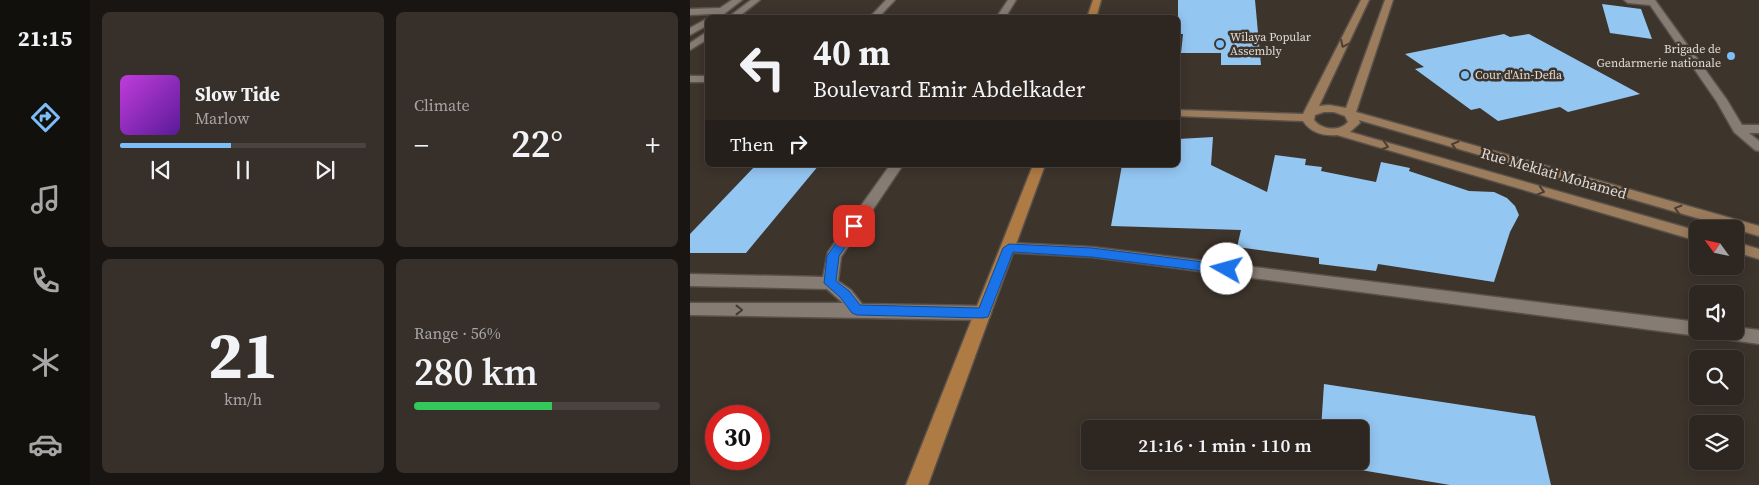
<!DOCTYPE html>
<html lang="en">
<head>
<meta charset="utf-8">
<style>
	:root { --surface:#2e2721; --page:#362f2a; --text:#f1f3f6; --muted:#a7a5a5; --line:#49443f; --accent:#7bbef8 }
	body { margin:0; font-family:"Source Serif 4",serif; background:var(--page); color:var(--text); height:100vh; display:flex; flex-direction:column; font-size:19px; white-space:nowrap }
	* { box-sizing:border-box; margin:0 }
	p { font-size:16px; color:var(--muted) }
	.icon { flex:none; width:28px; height:28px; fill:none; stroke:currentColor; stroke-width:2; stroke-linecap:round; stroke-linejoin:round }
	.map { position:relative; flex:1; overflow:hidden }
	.details { display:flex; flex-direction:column; gap:12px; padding:12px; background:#191512; width:600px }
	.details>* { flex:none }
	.guide { position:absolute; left:15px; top:15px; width:475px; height:152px; border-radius:8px; box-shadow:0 2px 12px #0003,0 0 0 1px var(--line); background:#2e2721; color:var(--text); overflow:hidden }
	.needle { width:32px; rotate:303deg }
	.controls { position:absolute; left:999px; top:220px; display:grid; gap:10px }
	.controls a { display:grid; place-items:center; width:55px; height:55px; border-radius:8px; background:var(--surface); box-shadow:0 2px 12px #0003,0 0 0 1px var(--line); font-size:25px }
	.speed { position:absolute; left:15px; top:405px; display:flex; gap:10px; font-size:25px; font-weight:700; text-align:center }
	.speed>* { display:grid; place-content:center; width:65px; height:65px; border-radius:50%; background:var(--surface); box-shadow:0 2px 12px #0003,0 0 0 1px var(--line); line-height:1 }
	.speed .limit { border:8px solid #d22; background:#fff; color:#111 }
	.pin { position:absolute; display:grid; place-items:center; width:42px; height:42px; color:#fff; margin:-21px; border-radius:10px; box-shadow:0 2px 8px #0006 }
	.me { position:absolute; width:55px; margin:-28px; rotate:277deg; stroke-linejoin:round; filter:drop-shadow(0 0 4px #0008) }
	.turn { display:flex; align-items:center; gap:18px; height:105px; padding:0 25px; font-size:22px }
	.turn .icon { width:65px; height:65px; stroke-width:2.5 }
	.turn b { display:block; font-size:35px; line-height:42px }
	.then { display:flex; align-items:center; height:48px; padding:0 25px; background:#0003; gap:10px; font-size:19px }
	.big { font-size:38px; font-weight:600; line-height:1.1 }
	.details .card { flex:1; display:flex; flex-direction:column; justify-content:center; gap:8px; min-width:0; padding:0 18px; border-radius:8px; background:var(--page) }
	.details .dial { align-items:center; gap:0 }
	.dial b { font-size:65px; line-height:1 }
	.song { display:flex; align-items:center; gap:15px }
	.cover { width:60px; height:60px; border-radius:8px; background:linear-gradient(135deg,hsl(290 70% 55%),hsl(270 70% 35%)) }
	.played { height:5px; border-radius:2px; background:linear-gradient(90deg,var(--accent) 45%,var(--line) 45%) }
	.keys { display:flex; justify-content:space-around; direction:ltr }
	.heat { display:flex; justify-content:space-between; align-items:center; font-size:28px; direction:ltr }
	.charge { height:8px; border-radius:4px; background:linear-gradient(90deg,#34c759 56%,var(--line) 0) }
	.details .tiles { flex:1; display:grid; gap:12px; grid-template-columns:repeat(2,1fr) }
	.trip { position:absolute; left:391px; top:420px; width:288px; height:50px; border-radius:8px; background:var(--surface); box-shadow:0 2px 12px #0003,0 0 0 1px var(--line); font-weight:600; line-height:50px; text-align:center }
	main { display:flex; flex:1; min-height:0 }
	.tabs { display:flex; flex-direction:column; width:90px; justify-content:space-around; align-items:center; background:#12100d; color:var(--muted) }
	.tabs .icon { width:35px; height:35px }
	.tabs .on { color:var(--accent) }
	.tabs b { font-size:22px; color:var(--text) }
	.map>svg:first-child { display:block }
</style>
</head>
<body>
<main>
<nav class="tabs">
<b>21:15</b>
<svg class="icon on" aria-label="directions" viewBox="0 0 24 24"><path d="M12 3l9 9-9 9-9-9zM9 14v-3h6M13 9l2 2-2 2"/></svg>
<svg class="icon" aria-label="music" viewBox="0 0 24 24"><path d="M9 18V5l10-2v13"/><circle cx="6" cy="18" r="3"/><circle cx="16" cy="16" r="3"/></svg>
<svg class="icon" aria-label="phone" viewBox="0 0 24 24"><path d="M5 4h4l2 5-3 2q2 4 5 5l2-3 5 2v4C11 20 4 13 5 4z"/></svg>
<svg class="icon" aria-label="climate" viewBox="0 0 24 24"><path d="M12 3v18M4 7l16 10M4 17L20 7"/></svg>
<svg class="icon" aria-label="car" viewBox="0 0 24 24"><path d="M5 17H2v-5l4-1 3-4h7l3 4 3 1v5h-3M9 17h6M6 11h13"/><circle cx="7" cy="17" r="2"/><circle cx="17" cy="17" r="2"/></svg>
</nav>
<section class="details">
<div class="tiles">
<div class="card">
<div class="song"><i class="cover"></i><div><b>Slow Tide</b><p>Marlow</p></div></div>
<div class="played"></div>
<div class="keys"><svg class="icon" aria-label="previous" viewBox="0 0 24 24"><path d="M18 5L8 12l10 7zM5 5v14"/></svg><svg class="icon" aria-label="pause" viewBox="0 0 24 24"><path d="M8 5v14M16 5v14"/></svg><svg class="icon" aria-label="next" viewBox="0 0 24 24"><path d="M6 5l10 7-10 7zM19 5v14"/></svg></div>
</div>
<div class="card"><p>Climate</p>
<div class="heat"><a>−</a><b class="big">22°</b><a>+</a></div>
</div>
<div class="card dial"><b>21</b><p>km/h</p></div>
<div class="card"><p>Range · 56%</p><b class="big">280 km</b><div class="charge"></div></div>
</div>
</section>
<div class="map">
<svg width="1069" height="485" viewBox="0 0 1069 485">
	<rect width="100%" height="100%" fill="#3d342c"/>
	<g fill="#94c6f2">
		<polygon points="488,0 565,0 571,65 531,65 531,53 491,53 493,34 488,34"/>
		<polygon points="912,4 951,9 962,39 920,33"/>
		<polygon points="814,34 820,37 839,34 950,94 878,112 870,107 808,121 790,108 781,110 725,69 734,67 715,54"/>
		<polygon points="523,137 521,165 577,192 585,155 616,159 615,165 632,167 631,171 686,182 691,162 720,168 719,171 779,191 804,192 817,198 825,206 829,215 820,232 804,282 688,264 686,271 629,264 629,258 547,247 551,230 421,226 432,165 488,165 488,139"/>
		<polygon points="66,165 129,165 56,253 0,253 0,234"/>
		<polygon points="634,384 845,416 861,485 760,485 629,463 629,461 670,461 670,429 631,429"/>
	</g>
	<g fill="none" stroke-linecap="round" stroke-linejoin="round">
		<g stroke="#59514a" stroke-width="3">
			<g id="street">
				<polygon points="42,0 52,0 29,18 18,18 22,14 0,15 0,9 30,8"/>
				<polygon points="61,0 70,0 47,18 37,18"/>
				<polygon points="196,0 205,0 188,18 179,18"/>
				<polygon points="318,0 326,0 315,18 306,18"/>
				<polygon points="934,0 965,0 1037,100 1052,125 1069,125 1069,133 1059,133 1069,141 1069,151 1065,150 1044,132 1027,102 960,5 938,3"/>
				<polygon points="18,18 18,25 0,35 0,28"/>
				<polygon points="18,31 18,39 0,50 0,43"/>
				<rect x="0" y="76" width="18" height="6"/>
				<polygon points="200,165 213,165 151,257 148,281 161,290 172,304 293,306 299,308 301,313 299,318 293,320 0,315 0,303 153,303 137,289 0,286 0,274 133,277 138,252"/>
				<polygon points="319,243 402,247 1008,322 1008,331 1016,331 1014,334 1008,336 402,257 314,252 311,248 314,244"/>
				<polygon points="1045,327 1069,330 1069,344 1027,338 1021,336 1018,331 1045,331"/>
			</g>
		</g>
		<g stroke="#59514a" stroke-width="3">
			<g id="secondary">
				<path d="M671 0H679L629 106 639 105 656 108 695 0H703L666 112 1069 226V236L669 120 670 123 660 132 1008 231V241L647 135C633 136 621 133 613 121L488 116V110L613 114ZM634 112H644L655 116 658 122C649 132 632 130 624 120L625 115Z"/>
				<polygon points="1045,242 1069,249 1069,259 1045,252"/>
			</g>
		</g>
		<g stroke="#59514a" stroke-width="3">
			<g id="primary">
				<polygon points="403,0 411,0 406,18 397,18"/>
				<polygon points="343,165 355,165 238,485 216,485"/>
			</g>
		</g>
		<use href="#street" fill="#877c74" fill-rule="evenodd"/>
		<use href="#secondary" fill="#9b7c5d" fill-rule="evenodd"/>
		<use href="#primary" fill="#af7b45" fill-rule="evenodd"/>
	</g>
	<defs><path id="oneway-chevron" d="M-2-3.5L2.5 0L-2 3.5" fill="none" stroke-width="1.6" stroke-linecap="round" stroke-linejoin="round" transform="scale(1.25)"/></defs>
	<g stroke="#4b3f33">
		<use href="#oneway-chevron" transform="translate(654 44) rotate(116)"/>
		<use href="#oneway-chevron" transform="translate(765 145) rotate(-164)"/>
		<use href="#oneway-chevron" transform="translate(695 146) rotate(16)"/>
		<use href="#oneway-chevron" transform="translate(851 191) rotate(16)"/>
		<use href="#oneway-chevron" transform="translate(988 209) rotate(-164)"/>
	</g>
	<use stroke="#443b33" href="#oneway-chevron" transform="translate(49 310)"/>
	<polygon fill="#1a73e8" stroke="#114b97" points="164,222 170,226 149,256 146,281 159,291 170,305 289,308 313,248 319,244 402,248 537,265 543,269 537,274 402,257 323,252 298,317 293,318 167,315 162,313 150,297 134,283 137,256 160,223"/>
	<g fill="#7bbef8" stroke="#3d342c" stroke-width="2">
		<circle cx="530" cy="44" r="5"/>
		<circle cx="1041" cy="56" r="5"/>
		<circle cx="775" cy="75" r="5"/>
	</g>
	<g text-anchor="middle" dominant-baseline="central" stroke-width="5" stroke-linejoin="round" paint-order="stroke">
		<g font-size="12" fill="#e1dbd6" stroke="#3d342c" text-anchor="start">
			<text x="540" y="37">Wilaya Popular<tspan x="540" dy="14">Assembly</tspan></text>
			<text x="1031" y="49" text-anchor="end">Brigade de<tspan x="1031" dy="14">Gendarmerie nationale</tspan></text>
			<text x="785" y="75">Cour d'Ain-Defla</text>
		</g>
		<g font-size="15" fill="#e1dbd6" stroke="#3d342c">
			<text transform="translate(864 173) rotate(16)">Rue Meklati Mohamed</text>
		</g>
	</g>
</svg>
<div class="controls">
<a><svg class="needle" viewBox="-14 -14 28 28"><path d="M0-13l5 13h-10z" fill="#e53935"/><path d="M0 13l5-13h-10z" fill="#a7a5a5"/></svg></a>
<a><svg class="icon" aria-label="sound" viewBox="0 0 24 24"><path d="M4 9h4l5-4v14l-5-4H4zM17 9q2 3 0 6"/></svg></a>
<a><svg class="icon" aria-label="search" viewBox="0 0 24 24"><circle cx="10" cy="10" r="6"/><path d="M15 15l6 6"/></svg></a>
<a><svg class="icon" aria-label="layers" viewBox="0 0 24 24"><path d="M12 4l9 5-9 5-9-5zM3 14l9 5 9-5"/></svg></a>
</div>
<div class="speed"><div class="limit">30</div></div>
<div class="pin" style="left:164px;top:226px;background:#d93025"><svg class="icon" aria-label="arrive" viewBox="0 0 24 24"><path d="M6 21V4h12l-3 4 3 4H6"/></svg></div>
<svg class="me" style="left:537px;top:269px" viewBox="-20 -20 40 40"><circle r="19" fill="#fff"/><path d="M0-13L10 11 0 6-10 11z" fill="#1a73e8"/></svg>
<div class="trip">21:16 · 1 min · 110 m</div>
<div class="guide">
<div class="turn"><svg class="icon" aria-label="left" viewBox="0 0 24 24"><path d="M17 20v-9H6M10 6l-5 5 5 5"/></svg><div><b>40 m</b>Boulevard Emir Abdelkader</div></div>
<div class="then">Then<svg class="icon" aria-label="right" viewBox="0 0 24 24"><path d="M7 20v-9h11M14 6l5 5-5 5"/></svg></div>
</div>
</div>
</main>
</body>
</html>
